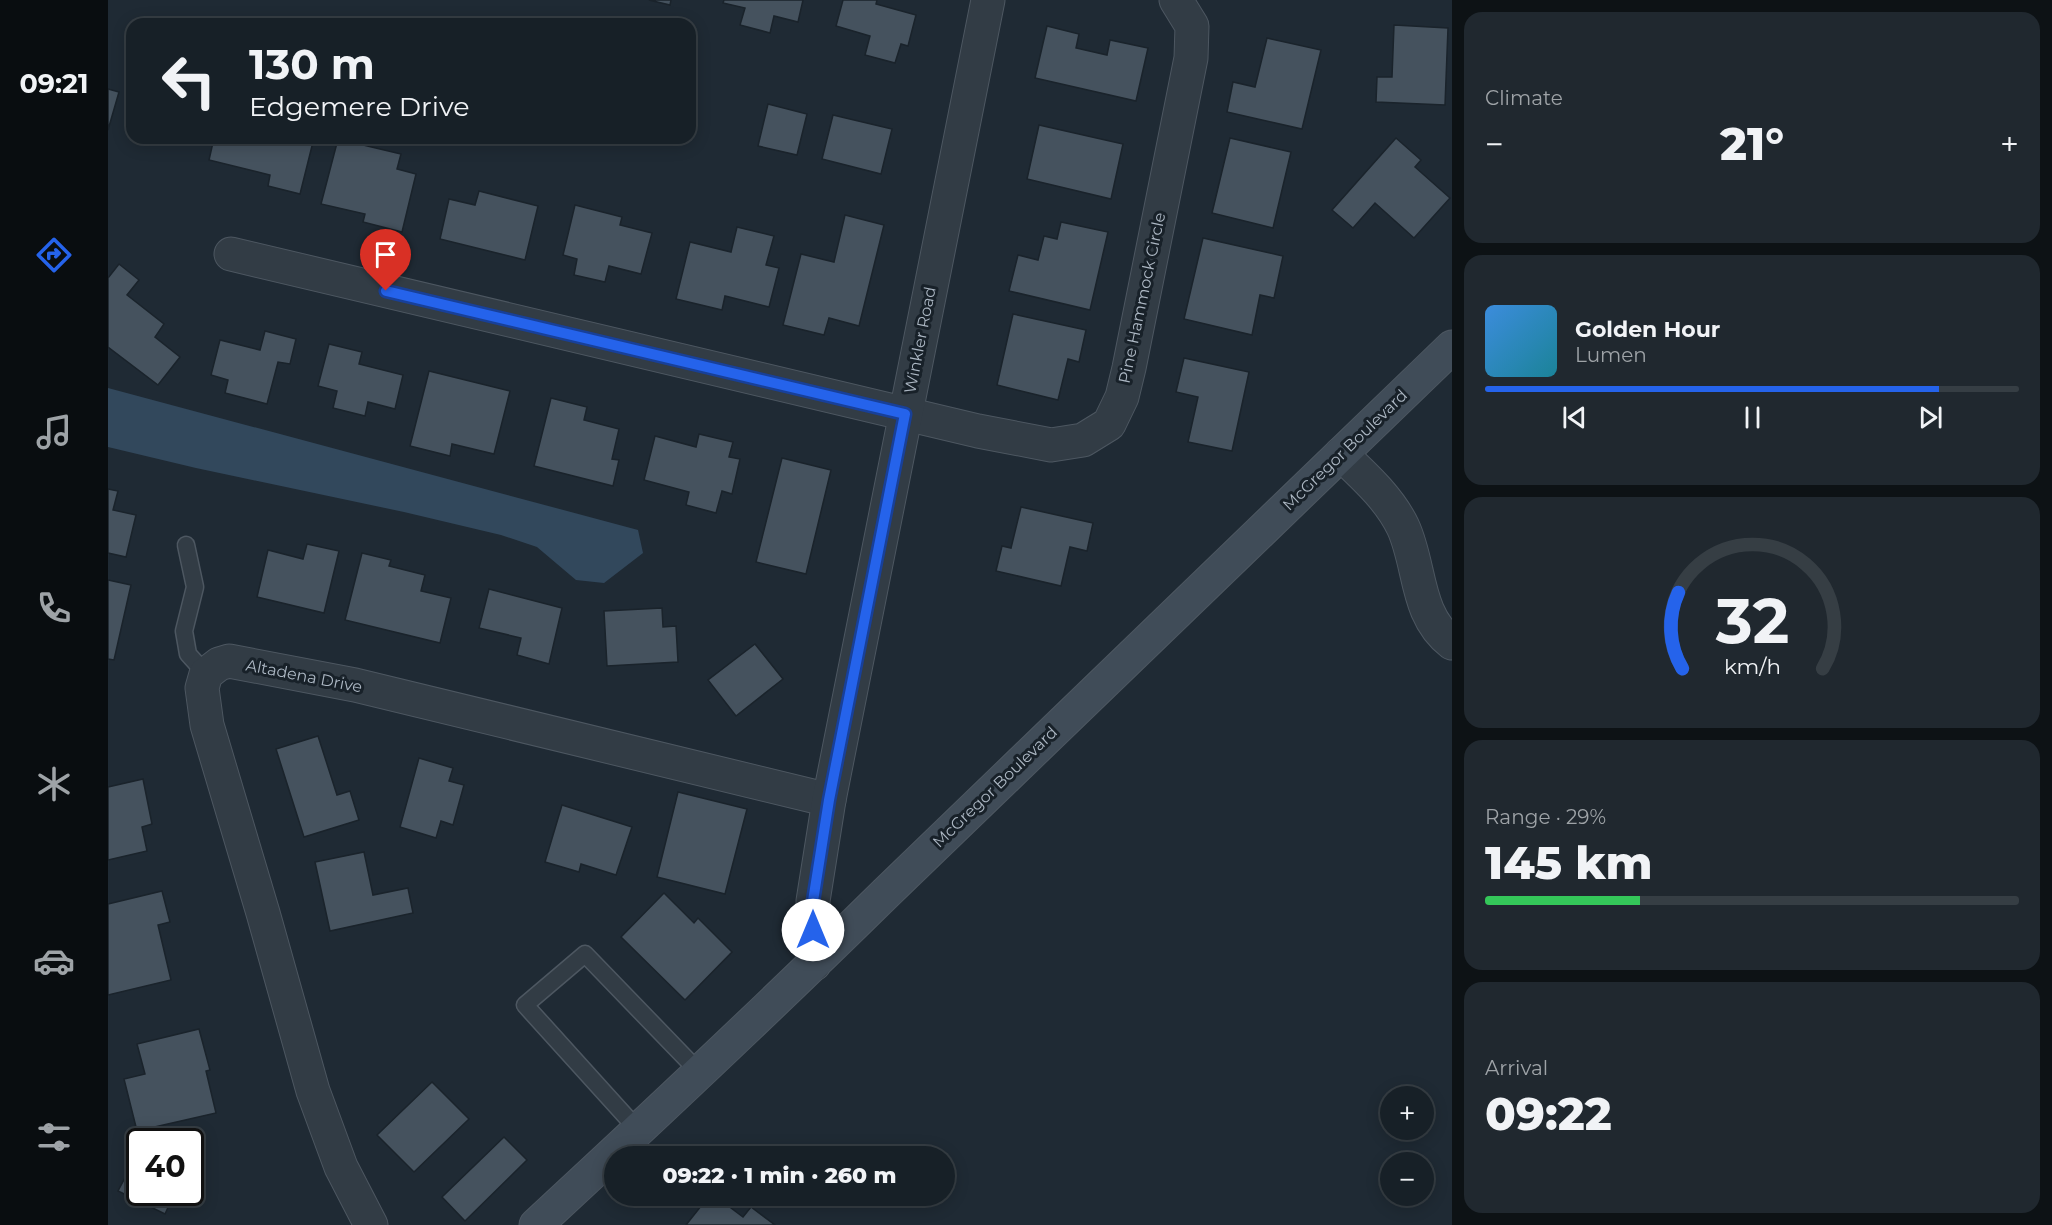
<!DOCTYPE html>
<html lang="en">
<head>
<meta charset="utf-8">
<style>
	:root { --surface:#172027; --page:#20282f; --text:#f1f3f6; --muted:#9ea3a7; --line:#363e44; --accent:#2563eb }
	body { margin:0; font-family:Montserrat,sans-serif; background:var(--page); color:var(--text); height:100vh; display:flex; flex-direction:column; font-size:22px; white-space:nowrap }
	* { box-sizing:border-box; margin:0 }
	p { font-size:20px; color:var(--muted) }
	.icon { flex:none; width:33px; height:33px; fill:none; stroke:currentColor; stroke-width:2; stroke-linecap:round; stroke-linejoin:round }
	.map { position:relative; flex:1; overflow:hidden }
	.details { display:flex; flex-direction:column; gap:12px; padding:12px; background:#0d1215; width:600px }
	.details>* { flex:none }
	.banner { position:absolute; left:18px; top:18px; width:570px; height:126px; border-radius:18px; box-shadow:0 3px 15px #0003,0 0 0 2px var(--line); background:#172027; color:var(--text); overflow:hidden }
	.buttons { position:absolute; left:1272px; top:1086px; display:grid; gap:12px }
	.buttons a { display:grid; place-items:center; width:54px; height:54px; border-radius:50%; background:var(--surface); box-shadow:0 3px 15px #0003,0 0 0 2px var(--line); font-size:30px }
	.speed { position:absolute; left:18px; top:1128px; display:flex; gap:12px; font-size:30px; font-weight:700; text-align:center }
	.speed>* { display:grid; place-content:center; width:78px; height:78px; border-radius:50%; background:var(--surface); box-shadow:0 3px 15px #0003,0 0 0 2px var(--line); line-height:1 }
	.speed .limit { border:3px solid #111; border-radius:9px; background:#fff; color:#111 }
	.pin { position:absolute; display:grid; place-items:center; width:51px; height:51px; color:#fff; margin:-62px -26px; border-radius:50% 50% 50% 0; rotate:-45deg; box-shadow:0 0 6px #0007 }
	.pin .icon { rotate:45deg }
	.me { position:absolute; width:66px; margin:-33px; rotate:0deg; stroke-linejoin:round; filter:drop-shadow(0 0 4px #0008) }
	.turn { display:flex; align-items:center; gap:21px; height:126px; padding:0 24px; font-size:27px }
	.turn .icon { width:78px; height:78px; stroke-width:2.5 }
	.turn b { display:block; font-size:42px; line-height:51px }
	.big { font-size:45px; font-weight:800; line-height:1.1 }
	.details .widget { flex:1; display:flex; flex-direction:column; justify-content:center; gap:9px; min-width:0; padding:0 21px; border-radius:18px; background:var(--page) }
	.details .dial { align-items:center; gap:0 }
	.dial svg { height:156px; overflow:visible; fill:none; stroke:var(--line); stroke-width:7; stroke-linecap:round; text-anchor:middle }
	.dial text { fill:var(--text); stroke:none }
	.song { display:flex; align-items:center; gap:18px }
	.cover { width:72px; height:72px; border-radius:9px; background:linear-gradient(135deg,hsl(210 70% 55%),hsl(190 70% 35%)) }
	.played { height:6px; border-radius:3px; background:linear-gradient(90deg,var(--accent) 85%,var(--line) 85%) }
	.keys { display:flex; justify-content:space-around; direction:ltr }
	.heat { display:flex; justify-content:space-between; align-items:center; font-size:33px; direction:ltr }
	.charge { height:9px; border-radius:4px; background:linear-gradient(90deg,#34c759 29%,var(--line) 0) }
	.trip { position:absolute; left:496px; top:1146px; width:351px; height:60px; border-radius:30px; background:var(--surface); box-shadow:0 3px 15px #0003,0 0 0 2px var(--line); font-weight:800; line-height:60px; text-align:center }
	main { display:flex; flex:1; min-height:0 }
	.menu { display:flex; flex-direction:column; width:108px; justify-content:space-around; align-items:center; background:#090d10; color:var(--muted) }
	.menu .icon { width:42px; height:42px }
	.menu .active { color:var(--accent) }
	.menu b { font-size:27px; color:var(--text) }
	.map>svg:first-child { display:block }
</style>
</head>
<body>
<main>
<nav class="menu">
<b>09:21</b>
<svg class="icon active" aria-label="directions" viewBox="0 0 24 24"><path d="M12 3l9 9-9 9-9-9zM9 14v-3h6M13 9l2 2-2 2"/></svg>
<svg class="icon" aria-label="music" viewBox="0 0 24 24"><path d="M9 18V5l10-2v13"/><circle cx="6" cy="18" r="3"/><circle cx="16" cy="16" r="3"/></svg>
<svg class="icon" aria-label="phone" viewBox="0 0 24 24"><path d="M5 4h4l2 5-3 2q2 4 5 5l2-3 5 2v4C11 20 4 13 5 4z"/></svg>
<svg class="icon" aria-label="climate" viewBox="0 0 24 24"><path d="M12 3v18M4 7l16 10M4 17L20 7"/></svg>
<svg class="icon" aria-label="car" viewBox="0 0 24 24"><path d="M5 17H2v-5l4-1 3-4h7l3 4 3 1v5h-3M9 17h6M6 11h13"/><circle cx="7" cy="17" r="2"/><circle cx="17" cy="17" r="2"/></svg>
<svg class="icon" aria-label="filters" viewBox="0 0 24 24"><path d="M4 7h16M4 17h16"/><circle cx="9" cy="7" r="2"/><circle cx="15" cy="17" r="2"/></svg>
</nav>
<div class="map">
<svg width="1344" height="1225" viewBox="0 0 1344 1225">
	<rect width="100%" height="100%" fill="#1f2a34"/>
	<polygon fill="#32485c" points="0,388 530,530 535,553 496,583 468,580 429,547 393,535 296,512 88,468 0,447"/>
	<g fill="#45525e" stroke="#1a232b" stroke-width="1.5">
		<polygon points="541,0 563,0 562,5"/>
		<polygon points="616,0 695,0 690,22 666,16 662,33 632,25 637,8 615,3"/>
		<polygon points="735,0 769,0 768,4 808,15 800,46 793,44 787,63 757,55 762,36 728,26"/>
		<polygon points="1286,25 1340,28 1337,105 1268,102 1269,77 1284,77"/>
		<polygon points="939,26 971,34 968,48 999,55 1002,40 1040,48 1028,101 927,78"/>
		<polygon points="1159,38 1213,50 1194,129 1119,112 1125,82 1147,87"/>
		<polygon points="0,89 11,92 0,130"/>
		<polygon points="660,104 699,114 689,155 650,146"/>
		<polygon points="725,115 784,129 773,174 714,159"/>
		<polygon points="931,125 1015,144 1003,199 919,179"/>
		<polygon points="106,138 206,138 192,194 160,186 162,175 101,160"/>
		<polygon points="1122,138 1183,152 1165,228 1104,213"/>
		<polygon points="1288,138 1313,160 1307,167 1342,198 1306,238 1267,203 1245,228 1224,210"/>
		<polygon points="230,139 293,154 289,169 308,174 294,232 255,222 257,214 213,204"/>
		<polygon points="371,191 430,206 417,260 332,239 341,199 367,205"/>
		<polygon points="467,205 514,217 512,225 544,233 533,274 501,266 497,282 466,275 469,259 455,255"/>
		<polygon points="737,215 776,225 751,326 721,318 716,335 675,325 693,254 726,262"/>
		<polygon points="953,222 1000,232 982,310 901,291 910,255 930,260 936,236 949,239"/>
		<polygon points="629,227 666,236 658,265 671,268 661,307 617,296 614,310 568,299 582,242 623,252"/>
		<polygon points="1095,238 1175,256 1166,298 1152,295 1144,335 1076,319"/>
		<polygon points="11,264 31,280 19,295 56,324 47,337 72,357 50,385 0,347 0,278"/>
		<polygon points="905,314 978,330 971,362 960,359 950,400 889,385"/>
		<polygon points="157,331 188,339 182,364 170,362 159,404 117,393 120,380 103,375 112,340 152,350"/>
		<polygon points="221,344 254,352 251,364 295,375 287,409 260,402 257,416 225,408 229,391 210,386"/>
		<polygon points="1076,358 1141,372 1124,451 1080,442 1090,397 1068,392"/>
		<polygon points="321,371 402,391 386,454 344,444 342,456 302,446"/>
		<polygon points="443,398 479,407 476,420 511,429 504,459 511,460 505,486 426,466"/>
		<polygon points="591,434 625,442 621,457 632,459 624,494 614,491 608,513 578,505 581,492 536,480 547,436 588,447"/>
		<polygon points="674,458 723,470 698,574 648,562"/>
		<polygon points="0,489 10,491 5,510 28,515 18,557 0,553"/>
		<polygon points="913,507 985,523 979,551 962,547 953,586 888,571 894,546 903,548"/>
		<polygon points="199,544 231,551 216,613 149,597 160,550 195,559"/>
		<polygon points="254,553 283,560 281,566 317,575 313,591 343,598 332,643 237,620"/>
		<polygon points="0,580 23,585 6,660 0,659"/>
		<polygon points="381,589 454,608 441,664 409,655 413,638 371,628"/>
		<polygon points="554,608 555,627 568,626 570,662 499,666 496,611"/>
		<polygon points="647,644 675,679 628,716 600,680"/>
		<polygon points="210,736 229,795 242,791 251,820 196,837 168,749"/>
		<polygon points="311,758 345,768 341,781 356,785 345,825 333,821 328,838 292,827"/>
		<polygon points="35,779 44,824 34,827 39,851 0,860 0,787"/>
		<polygon points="570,792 639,809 617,894 549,877"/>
		<polygon points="454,805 524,827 508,875 473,864 471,872 437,862"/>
		<polygon points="256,852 265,895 300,888 305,913 222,931 207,862"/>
		<polygon points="54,891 62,922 50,925 63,980 0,995 0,904"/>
		<polygon points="556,893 586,923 590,918 624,952 577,1000 513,937"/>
		<polygon points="91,1029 102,1070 98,1071 108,1113 29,1131 16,1079 37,1074 29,1044"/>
		<polygon points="324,1082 361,1119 306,1172 269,1135"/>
		<polygon points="396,1137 419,1160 357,1221 334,1197"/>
		<polygon points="27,1159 32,1161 32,1192 67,1192 57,1214 10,1191"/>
		<polygon points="601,1196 607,1196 635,1217 643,1207 667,1225 578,1225"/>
	</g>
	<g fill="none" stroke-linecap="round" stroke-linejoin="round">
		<g stroke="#4d5761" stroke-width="19">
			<g id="service">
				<polyline points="78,545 87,587 76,631 80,654 98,674"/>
				<polyline points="531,1131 417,1005 477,954 592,1073"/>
			</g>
		</g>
		<g stroke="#4d5761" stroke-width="35">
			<g id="minor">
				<polyline points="123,254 870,431 943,445 975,440 1001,424 1014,397 1021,368 1083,58 1084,26 1068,0"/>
				<path d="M1233 454C1256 476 1281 498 1295 527 1313 566 1307 615 1344 643"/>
				<polyline points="263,1225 233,1167 205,1091 155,913 99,725 94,688 98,674 111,664 121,661 247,685 721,800"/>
			</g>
		</g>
		<g stroke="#4d5761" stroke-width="35">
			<polyline id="tertiary" points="706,964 705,901 721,800 880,0"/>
		</g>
		<g stroke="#4d5761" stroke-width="35">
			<path id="secondary" d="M428 1225C546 1116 663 1006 778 893L1344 347"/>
		</g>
		<use href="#service" stroke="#323c45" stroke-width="16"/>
		<use href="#minor" stroke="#323c45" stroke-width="33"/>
		<use href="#tertiary" stroke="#323c45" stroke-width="33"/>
		<use href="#secondary" stroke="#404c58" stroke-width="33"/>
	</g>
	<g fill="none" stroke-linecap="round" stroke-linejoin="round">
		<g stroke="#184099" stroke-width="15">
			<polyline id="route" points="278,291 797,414 721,800 705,901 705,930"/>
		</g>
		<use href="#route" stroke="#2563eb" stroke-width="10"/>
	</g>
	<g text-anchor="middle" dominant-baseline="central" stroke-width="6" stroke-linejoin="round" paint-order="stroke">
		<g font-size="16" fill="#acb7c3" stroke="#182129">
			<text transform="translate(1034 298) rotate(-78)">Pine Hammock Circle</text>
			<text transform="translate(812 340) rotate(-79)">Winkler Road</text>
			<text transform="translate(1237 450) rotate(-44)">McGregor Boulevard</text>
			<text transform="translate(196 676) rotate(11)">Altadena Drive</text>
			<text transform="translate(887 787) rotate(-44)">McGregor Boulevard</text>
		</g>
	</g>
</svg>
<div class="buttons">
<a>+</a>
<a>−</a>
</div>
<div class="speed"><div class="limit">40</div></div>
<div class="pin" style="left:278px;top:291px;background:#d93025"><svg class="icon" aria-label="arrive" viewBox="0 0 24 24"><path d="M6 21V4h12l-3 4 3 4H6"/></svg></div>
<svg class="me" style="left:705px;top:930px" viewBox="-20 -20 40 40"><circle r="19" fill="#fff"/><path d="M0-13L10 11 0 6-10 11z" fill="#2563eb"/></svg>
<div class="trip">09:22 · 1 min · 260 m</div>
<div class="banner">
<div class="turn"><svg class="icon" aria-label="left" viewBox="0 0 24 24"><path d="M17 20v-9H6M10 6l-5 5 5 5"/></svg><div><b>130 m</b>Edgemere Drive</div></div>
</div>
</div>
<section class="details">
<div class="widget"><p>Climate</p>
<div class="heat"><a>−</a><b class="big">21°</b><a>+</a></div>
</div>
<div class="widget">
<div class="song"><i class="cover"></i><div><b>Golden Hour</b><p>Lumen</p></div></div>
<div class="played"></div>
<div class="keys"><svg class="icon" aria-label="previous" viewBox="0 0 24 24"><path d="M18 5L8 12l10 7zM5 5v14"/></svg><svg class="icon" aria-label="pause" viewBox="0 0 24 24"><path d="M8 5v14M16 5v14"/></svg><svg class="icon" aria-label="next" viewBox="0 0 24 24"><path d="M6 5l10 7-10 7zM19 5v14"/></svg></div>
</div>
<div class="widget dial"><svg viewBox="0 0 100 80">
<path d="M14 69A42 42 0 1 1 86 69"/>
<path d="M14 69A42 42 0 0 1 12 30" stroke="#2563eb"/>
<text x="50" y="56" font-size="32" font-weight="700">32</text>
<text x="50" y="72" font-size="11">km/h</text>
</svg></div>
<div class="widget"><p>Range · 29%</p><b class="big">145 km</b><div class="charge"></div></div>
<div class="widget"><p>Arrival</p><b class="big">09:22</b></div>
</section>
</main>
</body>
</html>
